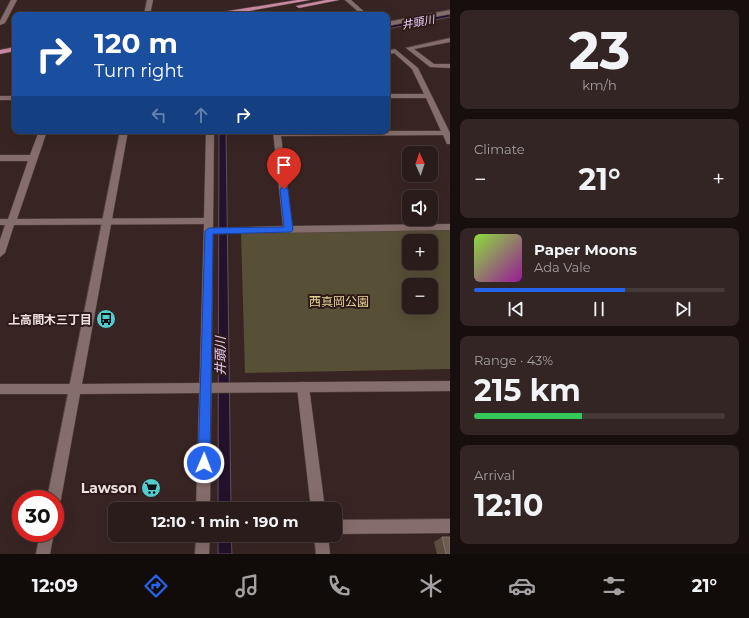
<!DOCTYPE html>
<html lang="en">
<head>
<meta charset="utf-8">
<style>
	:root { --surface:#2a1c1a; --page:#322523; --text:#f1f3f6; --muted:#a5a1a2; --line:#463a39; --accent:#2563eb }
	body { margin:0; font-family:Montserrat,"Noto Sans JP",sans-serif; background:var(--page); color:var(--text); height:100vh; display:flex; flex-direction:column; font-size:15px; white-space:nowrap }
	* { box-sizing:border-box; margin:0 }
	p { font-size:13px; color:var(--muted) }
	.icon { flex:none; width:22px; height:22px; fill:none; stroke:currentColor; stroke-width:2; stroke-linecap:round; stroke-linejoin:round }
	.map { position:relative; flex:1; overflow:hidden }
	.side { display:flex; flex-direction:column; gap:10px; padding:10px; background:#170f0e; width:299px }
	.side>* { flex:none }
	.hud { position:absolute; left:12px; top:12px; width:378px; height:122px; border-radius:8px; box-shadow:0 4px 16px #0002,0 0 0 1px var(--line); background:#1a4fa0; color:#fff; overflow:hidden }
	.needle { width:26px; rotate:357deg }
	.tools { position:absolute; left:402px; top:146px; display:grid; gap:8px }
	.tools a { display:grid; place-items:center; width:36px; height:36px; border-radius:8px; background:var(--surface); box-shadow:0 4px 16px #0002,0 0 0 1px var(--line); font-size:20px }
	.speed { position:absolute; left:12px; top:490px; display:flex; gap:8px; font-size:20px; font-weight:700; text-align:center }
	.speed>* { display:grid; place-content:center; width:52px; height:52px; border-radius:50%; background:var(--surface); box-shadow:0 4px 16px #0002,0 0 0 1px var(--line); line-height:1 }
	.speed .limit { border:6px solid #d22; background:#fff; color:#111 }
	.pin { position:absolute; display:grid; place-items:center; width:34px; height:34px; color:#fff; margin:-41px -17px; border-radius:50% 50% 50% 0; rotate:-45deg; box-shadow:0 0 4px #0007 }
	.pin .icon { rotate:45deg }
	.me { position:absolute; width:44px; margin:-22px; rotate:1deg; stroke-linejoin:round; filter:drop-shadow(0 0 3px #0008) }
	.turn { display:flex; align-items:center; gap:14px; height:84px; padding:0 16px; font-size:18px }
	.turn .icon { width:52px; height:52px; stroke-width:2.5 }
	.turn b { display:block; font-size:28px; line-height:34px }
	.lanes { display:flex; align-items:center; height:38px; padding:0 16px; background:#0003; justify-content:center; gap:20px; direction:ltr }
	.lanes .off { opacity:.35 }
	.big { font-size:30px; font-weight:700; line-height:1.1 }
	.side .tile { flex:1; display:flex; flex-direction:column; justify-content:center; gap:6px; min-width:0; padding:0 14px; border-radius:8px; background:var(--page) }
	.side .dial { align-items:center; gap:0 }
	.dial b { font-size:52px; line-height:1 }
	.song { display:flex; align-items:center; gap:12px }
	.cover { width:48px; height:48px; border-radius:6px; background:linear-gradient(135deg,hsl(90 70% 55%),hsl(300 70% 35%)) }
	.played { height:4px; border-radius:2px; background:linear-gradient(90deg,var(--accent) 60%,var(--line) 60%) }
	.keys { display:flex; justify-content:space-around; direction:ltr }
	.heat { display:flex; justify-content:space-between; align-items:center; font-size:22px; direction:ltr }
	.charge { height:6px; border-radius:3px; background:linear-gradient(90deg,#34c759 43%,var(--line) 0) }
	.trip { position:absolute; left:108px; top:502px; width:234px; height:40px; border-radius:8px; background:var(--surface); box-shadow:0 4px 16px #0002,0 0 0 1px var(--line); font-weight:700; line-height:40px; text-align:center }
	.menu { display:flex; height:64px; justify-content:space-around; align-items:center; background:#110b0a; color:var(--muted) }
	.menu .icon { width:28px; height:28px }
	.menu .on { color:var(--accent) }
	.menu b { font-size:18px; color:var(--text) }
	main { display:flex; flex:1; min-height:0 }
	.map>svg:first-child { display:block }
</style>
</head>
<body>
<main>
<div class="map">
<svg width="450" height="554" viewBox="0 0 450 554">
	<rect width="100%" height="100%" fill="#382523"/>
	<path fill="#574f36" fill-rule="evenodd" d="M450 230V369L245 373 241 232ZM409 241H431V263H409ZM409 285H431V307H409Z"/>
	<g fill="#24112b" stroke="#604f61">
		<polygon points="450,14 450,17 387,29 387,26"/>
		<polygon points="219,131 226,131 231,509 218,509"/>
		<polygon points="218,535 231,535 232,554 218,554"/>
	</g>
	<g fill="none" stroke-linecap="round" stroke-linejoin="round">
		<g stroke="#554443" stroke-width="1">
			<g id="minor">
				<polygon points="11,0 17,0 5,23 0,25 0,21"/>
				<polygon points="345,0 351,0 368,15 362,15"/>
				<polygon points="450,10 450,14 387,26 387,22"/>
				<polygon points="450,38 450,42 414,49 434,64 450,64 450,68 430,67 406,48"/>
				<polygon points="395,49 418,68 450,133 450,144 447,144 443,135 281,136 292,226 450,224 450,230 213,234 210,509 196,509 204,224 14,225 5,253 0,257 0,240 5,225 0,225 0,219 8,219 28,161 0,161 0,155 30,155 39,131 47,131 17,219 204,218 206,131 214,131 213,228 283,226 273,131 441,131 426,98 387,98 387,94 424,94 412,69 394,53 387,55 387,51"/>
				<rect x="0" y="96" width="15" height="4"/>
				<polygon points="303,382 307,383 309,387 325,509 311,509 297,387 299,383"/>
				<polygon points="0,384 75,384 79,385 81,389 79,393 75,394 0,394"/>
				<polygon points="450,519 450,533 335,534 335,520"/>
				<polygon points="196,535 210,535 209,554 195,554"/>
				<polygon points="314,535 328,535 330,554 316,554"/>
			</g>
		</g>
		<g stroke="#554443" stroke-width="1">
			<g id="tertiary">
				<polygon points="147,0 153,0 150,15 144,15"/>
				<polygon points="120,131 128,131 82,384 450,381 450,391 80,394 61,499 59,504 55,505 55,499 47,499"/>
				<polygon points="40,533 54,533 50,554 36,554"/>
			</g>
		</g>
		<g stroke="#554443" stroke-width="1">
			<g id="primary">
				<polygon points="297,0 310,0 227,15 213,15 216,13"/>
				<polygon points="326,0 339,0 299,8 296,6"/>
				<polygon points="15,47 15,51 0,54 0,50"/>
			</g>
		</g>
		<use href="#minor" fill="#856d6b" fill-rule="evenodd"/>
		<use href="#tertiary" fill="#856d6b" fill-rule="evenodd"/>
		<use href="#primary" fill="#cb89a3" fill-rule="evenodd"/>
	</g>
	<polygon fill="#5c4c40" points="442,537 450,554 437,554 434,542"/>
	<polygon fill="#6c5c51" stroke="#807067" points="442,537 450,537 450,554 446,554"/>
	<polygon fill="#2563eb" stroke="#184099" points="284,186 288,189 293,230 291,232 213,234 210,463 208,468 204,469 200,468 198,463 205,231 209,228 284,227 280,189"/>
	<defs>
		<g id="bus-disc" transform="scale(1)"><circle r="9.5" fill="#52cdcf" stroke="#2e1b19"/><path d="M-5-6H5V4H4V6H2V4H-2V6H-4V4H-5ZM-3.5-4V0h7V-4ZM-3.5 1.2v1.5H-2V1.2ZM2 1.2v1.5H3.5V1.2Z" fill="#111"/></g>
		<g id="supermarket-disc" transform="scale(1)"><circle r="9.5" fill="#52cdcf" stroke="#2e1b19"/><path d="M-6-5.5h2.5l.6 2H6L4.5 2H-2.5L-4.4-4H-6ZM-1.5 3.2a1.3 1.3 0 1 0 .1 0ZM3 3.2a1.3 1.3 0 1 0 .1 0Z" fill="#111"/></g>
	</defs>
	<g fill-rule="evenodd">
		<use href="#bus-disc" x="106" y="319"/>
		<use href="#supermarket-disc" x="151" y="488"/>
	</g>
	<g text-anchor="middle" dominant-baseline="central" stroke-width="4" stroke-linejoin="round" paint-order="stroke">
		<g font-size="11" font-style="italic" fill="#edcefa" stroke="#2e1b19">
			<text transform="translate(418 22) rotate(-11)">井頭川</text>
		</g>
		<g font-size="12" fill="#e6d393" stroke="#2e1b19">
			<text x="339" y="301">西真岡公園</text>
		</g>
		<g font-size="12" font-weight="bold" fill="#eddfde" stroke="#2e1b19" text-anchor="end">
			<text x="92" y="319">上高間木三丁目</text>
		</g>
		<g font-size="13" font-style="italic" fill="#edcefa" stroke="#2e1b19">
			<text transform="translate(220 356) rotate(-90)">井頭川</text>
		</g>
		<g font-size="14" font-weight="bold" fill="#eddfde" stroke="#2e1b19" text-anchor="end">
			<text x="137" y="488">Lawson</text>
		</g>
	</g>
</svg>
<div class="tools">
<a><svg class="needle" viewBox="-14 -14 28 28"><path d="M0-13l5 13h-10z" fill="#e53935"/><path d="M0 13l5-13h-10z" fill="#a5a1a2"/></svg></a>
<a><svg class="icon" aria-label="sound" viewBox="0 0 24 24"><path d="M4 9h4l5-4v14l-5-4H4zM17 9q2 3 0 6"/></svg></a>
<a>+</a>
<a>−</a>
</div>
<div class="speed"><div class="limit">30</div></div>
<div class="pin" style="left:284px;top:189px;background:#d93025"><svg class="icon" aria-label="arrive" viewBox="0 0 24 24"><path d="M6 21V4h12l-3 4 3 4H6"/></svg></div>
<svg class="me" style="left:204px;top:463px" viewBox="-20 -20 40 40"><circle r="17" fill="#2563eb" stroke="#fff" stroke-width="3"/><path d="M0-11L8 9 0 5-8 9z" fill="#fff"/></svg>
<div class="trip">12:10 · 1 min · 190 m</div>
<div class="hud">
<div class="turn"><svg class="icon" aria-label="right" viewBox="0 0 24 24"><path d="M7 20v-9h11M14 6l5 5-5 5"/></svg><div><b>120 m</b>Turn right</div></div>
<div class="lanes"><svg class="icon off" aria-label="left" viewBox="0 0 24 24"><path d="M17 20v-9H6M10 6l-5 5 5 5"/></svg><svg class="icon off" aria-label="ahead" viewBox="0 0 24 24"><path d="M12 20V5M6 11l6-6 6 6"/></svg><svg class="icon" aria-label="right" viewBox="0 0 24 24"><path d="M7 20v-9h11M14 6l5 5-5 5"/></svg></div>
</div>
</div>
<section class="side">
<div class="tile dial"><b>23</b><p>km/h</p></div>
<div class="tile"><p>Climate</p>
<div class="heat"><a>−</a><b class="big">21°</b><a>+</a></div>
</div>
<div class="tile">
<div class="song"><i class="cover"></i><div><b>Paper Moons</b><p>Ada Vale</p></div></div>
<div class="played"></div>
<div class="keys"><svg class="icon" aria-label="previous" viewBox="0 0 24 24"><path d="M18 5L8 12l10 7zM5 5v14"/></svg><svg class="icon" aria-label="pause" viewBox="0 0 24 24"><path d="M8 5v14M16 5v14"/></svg><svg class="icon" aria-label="next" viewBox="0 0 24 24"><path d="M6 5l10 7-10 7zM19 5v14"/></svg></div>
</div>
<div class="tile"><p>Range · 43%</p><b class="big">215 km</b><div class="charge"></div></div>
<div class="tile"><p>Arrival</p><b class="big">12:10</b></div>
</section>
</main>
<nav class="menu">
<b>12:09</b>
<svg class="icon on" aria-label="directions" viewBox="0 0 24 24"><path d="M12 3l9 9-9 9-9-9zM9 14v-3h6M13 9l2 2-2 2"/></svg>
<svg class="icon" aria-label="music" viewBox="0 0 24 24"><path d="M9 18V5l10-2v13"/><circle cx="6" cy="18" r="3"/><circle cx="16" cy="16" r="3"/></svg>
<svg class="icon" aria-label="phone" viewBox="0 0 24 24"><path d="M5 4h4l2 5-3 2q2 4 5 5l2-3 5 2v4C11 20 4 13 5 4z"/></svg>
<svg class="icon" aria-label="climate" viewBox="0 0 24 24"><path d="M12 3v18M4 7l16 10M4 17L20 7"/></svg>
<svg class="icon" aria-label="car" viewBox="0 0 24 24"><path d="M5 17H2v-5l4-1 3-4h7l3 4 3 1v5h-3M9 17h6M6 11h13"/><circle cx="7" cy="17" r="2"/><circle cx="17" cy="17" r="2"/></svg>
<svg class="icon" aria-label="filters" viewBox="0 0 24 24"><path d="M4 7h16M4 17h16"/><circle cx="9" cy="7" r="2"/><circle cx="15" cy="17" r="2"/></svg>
<b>21°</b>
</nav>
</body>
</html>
